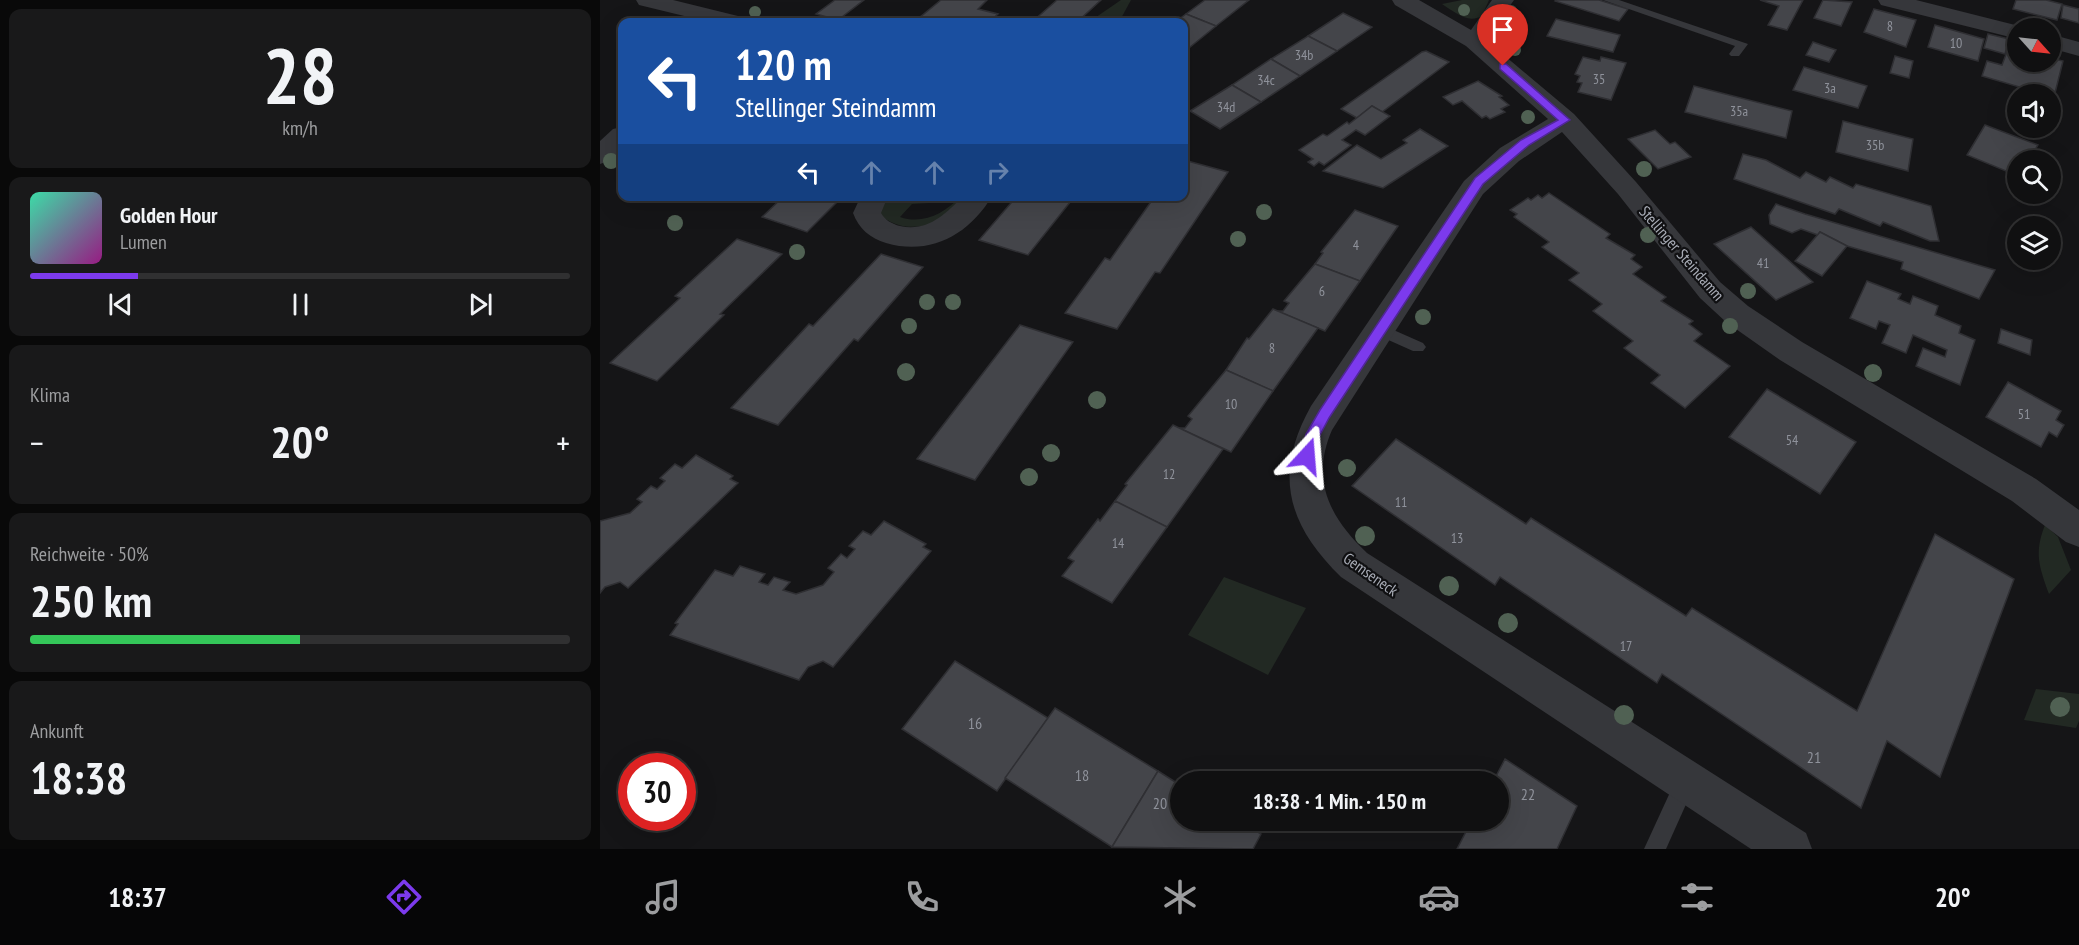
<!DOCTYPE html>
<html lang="de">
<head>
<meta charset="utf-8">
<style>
	:root { --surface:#101011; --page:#19191a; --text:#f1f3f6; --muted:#9c9d9f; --line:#303031; --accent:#7c3aed }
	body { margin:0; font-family:"PT Sans Narrow",sans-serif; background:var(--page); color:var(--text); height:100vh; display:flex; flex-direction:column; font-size:22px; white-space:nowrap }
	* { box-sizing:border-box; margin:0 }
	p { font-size:20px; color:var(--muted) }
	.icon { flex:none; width:33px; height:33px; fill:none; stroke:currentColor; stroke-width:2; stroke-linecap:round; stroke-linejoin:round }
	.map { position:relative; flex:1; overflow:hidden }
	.panel { display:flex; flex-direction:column; gap:9px; padding:9px; background:#090909; width:600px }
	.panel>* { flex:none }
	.banner { position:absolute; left:18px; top:18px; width:570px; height:183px; border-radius:12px; box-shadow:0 6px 24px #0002,0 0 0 2px var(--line); background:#1a4fa0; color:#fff; overflow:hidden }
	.needle { width:39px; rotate:117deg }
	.tools { position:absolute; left:1407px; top:18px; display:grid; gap:12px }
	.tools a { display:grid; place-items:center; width:54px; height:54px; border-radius:50%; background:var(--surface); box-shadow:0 6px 24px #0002,0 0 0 2px var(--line); font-size:30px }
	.speed { position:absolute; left:18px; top:753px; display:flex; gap:12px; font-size:30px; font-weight:700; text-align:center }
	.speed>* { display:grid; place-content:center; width:78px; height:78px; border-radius:50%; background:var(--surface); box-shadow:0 6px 24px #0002,0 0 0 2px var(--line); line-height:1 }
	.speed .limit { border:9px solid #d22; background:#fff; color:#111 }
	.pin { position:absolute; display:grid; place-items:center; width:51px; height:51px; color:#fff; margin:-62px -26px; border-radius:50% 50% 50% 0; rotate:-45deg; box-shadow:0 0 6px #0007 }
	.pin .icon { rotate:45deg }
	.me { position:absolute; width:66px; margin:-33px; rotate:19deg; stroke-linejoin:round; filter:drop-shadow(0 0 4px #0008) }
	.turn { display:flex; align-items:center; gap:21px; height:126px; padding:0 18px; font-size:27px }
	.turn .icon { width:78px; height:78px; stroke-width:2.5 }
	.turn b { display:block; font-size:42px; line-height:51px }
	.lanes { display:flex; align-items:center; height:57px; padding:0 18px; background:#0003; justify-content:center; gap:30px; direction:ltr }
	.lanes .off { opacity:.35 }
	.big { font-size:45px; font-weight:600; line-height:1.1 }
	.panel .widget { flex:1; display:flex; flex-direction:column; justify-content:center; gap:9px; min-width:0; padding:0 21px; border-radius:12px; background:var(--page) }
	.panel .dial { align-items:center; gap:0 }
	.dial b { font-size:78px; line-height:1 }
	.song { display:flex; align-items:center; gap:18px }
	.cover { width:72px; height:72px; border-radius:9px; background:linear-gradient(135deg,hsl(160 70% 55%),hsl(310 70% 35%)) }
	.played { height:6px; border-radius:3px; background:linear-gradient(90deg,var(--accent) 20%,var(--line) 20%) }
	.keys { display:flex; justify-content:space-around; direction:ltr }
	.heat { display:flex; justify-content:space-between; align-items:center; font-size:33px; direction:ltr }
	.charge { height:9px; border-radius:4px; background:linear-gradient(90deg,#34c759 50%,var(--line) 0) }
	.trip { position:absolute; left:570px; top:771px; width:339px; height:60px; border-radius:30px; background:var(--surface); box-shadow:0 6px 24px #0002,0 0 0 2px var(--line); font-weight:600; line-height:60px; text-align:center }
	.tab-bar { display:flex; height:96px; justify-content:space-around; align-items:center; background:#060607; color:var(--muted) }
	.tab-bar .icon { width:42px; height:42px }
	.tab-bar .selected { color:var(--accent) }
	.tab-bar b { font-size:27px; color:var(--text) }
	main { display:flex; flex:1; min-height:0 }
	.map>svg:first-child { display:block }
</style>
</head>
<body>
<main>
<section class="panel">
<div class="widget dial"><b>28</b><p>km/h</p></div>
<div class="widget">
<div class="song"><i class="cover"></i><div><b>Golden Hour</b><p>Lumen</p></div></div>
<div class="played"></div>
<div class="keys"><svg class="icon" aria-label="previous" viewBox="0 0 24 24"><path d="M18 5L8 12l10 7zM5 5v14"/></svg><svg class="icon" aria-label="pause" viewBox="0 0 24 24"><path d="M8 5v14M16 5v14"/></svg><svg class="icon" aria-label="next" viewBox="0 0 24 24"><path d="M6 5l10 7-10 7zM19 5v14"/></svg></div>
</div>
<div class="widget"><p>Klima</p>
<div class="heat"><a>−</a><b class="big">20°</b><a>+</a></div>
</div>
<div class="widget"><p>Reichweite · 50%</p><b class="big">250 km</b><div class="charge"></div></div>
<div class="widget"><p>Ankunft</p><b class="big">18:38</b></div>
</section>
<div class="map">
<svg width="1479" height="849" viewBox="0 0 1479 849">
	<rect width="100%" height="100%" fill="#151517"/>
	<g fill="#222923">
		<polygon points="521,0 531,0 519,22 489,22"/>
		<path d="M862 0H889L882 16C867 24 855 12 842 4Z"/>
		<path d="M304 196 339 197 329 203 312 204 300 217C323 225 345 213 360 197H370C365 202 360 210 354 214 331 228 301 234 279 214L285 199Z"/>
		<path d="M1445 525 1458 537 1471 570 1449 594C1439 566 1434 553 1445 525Z"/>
		<polygon points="624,577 706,608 668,675 588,635"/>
		<polygon points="1436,689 1479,694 1479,721 1476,728 1424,720"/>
	</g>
	<g fill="#44454a" stroke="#2f2f33" stroke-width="1.5">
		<polygon points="235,0 264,0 238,20 216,14"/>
		<polygon points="341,0 387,0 378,9 398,14 389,22 334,22 319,18"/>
		<polygon points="457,0 501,0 477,22 432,22"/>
		<polygon points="605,0 649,0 616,26 586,14"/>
		<polygon points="956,0 999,0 1028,9 1019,21 955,1"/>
		<polygon points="1160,0 1203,0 1187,30 1168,25 1179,6"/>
		<polygon points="1223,0 1252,2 1241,26 1214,18"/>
		<polygon points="1416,0 1446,0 1462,4 1457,20 1413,9"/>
		<polygon points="1463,5 1479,9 1479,23 1461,18"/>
		<polygon points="1274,9 1316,20 1306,47 1264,32"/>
		<polygon points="743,13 772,27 737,51 708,36"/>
		<polygon points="586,14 616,26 584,52 584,22 575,22"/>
		<polygon points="956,19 1020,35 1013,52 947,36"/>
		<polygon points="1335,25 1384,39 1378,61 1328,47"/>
		<polygon points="1388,34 1409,39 1405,54 1384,48"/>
		<polygon points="708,36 737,51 700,76 671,59"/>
		<polygon points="1213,42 1236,50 1229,62 1206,55"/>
		<polygon points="1409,46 1418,48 1418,62 1450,62 1450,58 1463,61 1454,97 1382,76 1387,61 1402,65"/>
		<polygon points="826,51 849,62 782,112 772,106 757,118 741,109 822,52"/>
		<polygon points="1295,56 1313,61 1309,78 1290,73"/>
		<polygon points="983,57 1000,61 1001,57 1026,63 1011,100 978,92 982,83 977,82 980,76 975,74"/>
		<polygon points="671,59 700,76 661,102 632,85"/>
		<polygon points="1204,67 1267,86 1258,108 1193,90"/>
		<polygon points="878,81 902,96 899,97 909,105 901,109 905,112 890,119 886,116 882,118 862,101 853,105 843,97"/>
		<polygon points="632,85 661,102 620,129 590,111"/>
		<polygon points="1094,86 1192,111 1186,138 1085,112"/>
		<polygon points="772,106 790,116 765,135 756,130 742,140 751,145 724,165 719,162 714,166 708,162 713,159 699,150 723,134 727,136 747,122 749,124"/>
		<polygon points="1243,121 1313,139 1308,171 1236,152"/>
		<polygon points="1385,125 1438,145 1429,160 1418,160 1418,176 1367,155"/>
		<polygon points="820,129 848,146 783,188 723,171 757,145 781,159 807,143 803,140"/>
		<polygon points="1055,130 1070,144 1075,142 1091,157 1058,169 1028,139"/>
		<polygon points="1143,154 1166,160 1200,178 1206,172 1226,182 1230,177 1253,188 1256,184 1331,206 1339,241 1330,241 1283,222 1280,226 1239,209 1235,214 1134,179"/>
		<polygon points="584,160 628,172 560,273 555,272 517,329 465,313 505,258 510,260 555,196 584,196"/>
		<polygon points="949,193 1010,234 1006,238 1035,255 1031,259 1042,267 1033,274 1066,297 1061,301 1093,321 1089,324 1102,334 1094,341 1130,366 1085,408 1051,383 1060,375 1024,348 1033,341 993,311 1002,304 969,280 979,273 942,247 949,242 914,217 917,214 910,210 928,198 931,200 938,195 942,198"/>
		<polygon points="184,196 243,196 207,232 162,217"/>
		<polygon points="417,196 475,196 428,255 379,240"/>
		<polygon points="1176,204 1205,214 1395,270 1379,299 1301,269 1303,262 1247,246 1220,232 1218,235 1201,229 1192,233 1170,224 1169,215"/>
		<polygon points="755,210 798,226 760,281 715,264 723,253 721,252"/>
		<polygon points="1151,227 1213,282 1176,300 1114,244"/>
		<polygon points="1220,232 1247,246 1222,276 1195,261"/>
		<polygon points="137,239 182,254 120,314 124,315 57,381 10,363 80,298 75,296"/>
		<polygon points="281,254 323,267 258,341 254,339 178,425 131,408 209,324 213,326"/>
		<polygon points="715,264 760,281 725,331 677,311 683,311 689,303 684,301"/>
		<polygon points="1267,281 1301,294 1298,299 1310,304 1313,296 1338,306 1335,315 1361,326 1359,333 1375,340 1360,385 1316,366 1323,348 1345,357 1347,350 1313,335 1306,353 1282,343 1290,325 1279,321 1276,329 1250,318"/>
		<polygon points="673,309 718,328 673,391 626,370 647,338 649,339"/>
		<polygon points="420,325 473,342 375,480 317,459"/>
		<polygon points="1401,329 1432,340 1430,355 1398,343"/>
		<polygon points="626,370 673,391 631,452 579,428 585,428 592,419 588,416"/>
		<polygon points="1408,382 1461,411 1456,420 1464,425 1457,437 1449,432 1441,447 1386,417"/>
		<polygon points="1167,389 1256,442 1220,494 1129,437"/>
		<polygon points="573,425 623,449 567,527 515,501 527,485 525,484"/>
		<polygon points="796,439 926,524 931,518 1086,616 1092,608 1257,711 1335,534 1414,579 1340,777 1287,741 1261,808 1062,674 1057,683 900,577 895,585 752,486"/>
		<polygon points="96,455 133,476 130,479 138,483 28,588 20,582 5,587 0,593 0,521 30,513 42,502 37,499 51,486 57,489 65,481 60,478 75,464 82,468"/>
		<polygon points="515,501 567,527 512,603 462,576 474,561 468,558 498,519 500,521"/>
		<polygon points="284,521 326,544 323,547 331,551 233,667 223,661 208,667 199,680 70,635 78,624 75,623 115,570 133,576 140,566 165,574 159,582 168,585 174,577 190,582 183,590 196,594 223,585 234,572 228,568 241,554 247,558 255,549 249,546 263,531 271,535"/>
		<polygon points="355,661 448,718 397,791 302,729"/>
		<polygon points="455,708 558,771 512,847 405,778"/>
		<polygon points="905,759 977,806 957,849 857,849 872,820 898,820 898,782 893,782"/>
		<polygon points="558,771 580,785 580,820 639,820 661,834 653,849 512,847"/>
	</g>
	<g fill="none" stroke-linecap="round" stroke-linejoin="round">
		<g fill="#36373b" fill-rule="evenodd">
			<polygon points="1003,0 1019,0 1148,44 1139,56 1131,56 1129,54 1135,46"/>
			<polygon points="780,324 823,343 826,347 823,351 813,351 775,334 772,330 775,326"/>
			<polygon points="1085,771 1092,775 1096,782 1066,849 1044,849 1078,775"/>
		</g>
		<g fill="#36373b" fill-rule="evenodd">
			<polygon points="36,0 73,0 142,17 145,22 109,22 39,5"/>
			<path d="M792 0H819L871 30 892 0H914L886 40 974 114 1036 182 1120 282 1148 306 1202 342 1436 479 1479 510V547L1466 542 1412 501 1180 360 1126 322 1100 298 1018 194 962 132 919 161 883 194 732 430C710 480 730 518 767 553L1206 833 1212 849H1151L741 577C687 524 673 474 711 406L864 181 900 148 948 119 866 46 795 5Z"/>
			<polygon points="1278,0 1316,0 1427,28 1418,28 1418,39 1281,5"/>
			<polygon points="1450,34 1479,42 1479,56 1450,48"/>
			<polygon points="22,127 22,149 9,161 0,164 0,141 13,129"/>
			<path d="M261 196H288L281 213C285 220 292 224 300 226 327 232 345 215 363 196H392C369 235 330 256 286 243 270 238 259 229 253 213Z"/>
		</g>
	</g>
	<g fill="#506153">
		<circle cx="864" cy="10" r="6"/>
		<circle cx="911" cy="11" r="6"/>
		<circle cx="155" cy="12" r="6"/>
		<circle cx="904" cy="35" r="6"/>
		<circle cx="915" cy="50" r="6"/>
		<circle cx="928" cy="117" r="7"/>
		<circle cx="11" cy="161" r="8"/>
		<circle cx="1044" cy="169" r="8"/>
		<circle cx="664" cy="212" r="8"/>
		<circle cx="75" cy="223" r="8"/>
		<circle cx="1048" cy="235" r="8"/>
		<circle cx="638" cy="239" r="8"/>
		<circle cx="197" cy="252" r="8"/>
		<circle cx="1148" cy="291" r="8"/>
		<circle cx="327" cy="302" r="8"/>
		<circle cx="353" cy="302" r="8"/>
		<circle cx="823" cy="317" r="8"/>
		<circle cx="309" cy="326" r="8"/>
		<circle cx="1130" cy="326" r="8"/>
		<circle cx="306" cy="372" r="9"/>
		<circle cx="1273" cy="373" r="9"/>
		<circle cx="497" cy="400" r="9"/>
		<circle cx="451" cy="453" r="9"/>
		<circle cx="747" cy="468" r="9"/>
		<circle cx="429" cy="477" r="9"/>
		<circle cx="765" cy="536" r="10"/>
		<circle cx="849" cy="586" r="10"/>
		<circle cx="908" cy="623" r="10"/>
		<circle cx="1460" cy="707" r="10"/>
		<circle cx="1024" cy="715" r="10"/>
	</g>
	<polygon fill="#7c3aed" stroke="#51269a" stroke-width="1.5" points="900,64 906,64 970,120 929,145 883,184 729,418 720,435 712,460 702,460 700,456 706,434 720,410 875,178 921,140 958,120 900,69"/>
	<g text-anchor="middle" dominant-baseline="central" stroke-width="4.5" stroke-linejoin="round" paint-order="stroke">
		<g font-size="14" fill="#8f929b">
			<text x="1290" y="26">8</text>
			<text x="1356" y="43">10</text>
			<text x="704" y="55">34b</text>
			<text x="999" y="79">35</text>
			<text x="666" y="80">34c</text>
			<text x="1230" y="88">3a</text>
			<text x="626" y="107">34d</text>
			<text x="1139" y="111">35a</text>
			<text x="1275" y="145">35b</text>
			<text x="756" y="245">4</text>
			<text x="1163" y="263">41</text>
			<text x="722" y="291">6</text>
			<text x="672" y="348">8</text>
			<text x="631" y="404">10</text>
			<text x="1424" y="414">51</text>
			<text x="1192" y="440">54</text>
			<text x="569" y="474">12</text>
			<text x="801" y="502">11</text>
			<text x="857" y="538">13</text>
			<text x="518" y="543">14</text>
			<text x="1026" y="646">17</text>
		</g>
		<g font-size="16" fill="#a8acb6" stroke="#101012">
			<text transform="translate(1082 253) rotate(49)">Stellinger Steindamm</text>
			<text transform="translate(771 574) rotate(35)">Gemseneck</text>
		</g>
		<g font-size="16" fill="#8f929b">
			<text x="375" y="723">16</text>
			<text x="1214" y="757">21</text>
			<text x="482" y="775">18</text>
			<text x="928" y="794">22</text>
			<text x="560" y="803">20</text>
		</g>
	</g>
</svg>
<div class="tools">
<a><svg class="needle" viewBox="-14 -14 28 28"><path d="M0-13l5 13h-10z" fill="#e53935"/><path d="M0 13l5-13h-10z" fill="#9c9d9f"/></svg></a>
<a><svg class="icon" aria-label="sound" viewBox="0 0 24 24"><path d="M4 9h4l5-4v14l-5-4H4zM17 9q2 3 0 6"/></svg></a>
<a><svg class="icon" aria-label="search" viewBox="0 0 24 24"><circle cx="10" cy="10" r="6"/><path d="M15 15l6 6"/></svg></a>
<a><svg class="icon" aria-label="layers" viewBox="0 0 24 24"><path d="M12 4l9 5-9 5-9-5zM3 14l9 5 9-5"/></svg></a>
</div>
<div class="speed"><div class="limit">30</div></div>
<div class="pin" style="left:903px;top:66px;background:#d93025"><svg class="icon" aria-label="arrive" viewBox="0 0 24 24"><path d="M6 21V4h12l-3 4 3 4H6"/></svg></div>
<svg class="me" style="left:707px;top:456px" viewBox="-20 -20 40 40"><path d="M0-17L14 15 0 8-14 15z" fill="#7c3aed" stroke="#fff" stroke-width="4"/></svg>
<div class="trip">18:38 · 1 Min. · 150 m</div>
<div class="banner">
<div class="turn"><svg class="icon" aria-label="left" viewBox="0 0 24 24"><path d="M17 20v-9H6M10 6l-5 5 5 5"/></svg><div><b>120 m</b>Stellinger Steindamm</div></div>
<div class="lanes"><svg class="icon" aria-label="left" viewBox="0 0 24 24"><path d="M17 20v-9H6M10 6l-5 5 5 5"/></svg><svg class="icon off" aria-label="ahead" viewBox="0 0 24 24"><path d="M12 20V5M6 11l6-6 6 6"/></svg><svg class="icon off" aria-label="ahead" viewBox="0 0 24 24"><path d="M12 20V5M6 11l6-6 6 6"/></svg><svg class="icon off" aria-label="right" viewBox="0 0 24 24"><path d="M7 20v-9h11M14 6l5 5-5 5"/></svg></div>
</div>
</div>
</main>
<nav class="tab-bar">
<b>18:37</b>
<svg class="icon selected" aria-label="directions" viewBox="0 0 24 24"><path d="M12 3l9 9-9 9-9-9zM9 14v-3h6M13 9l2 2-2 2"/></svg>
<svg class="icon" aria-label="music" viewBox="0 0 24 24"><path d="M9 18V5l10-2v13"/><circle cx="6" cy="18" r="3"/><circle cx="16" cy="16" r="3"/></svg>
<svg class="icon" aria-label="phone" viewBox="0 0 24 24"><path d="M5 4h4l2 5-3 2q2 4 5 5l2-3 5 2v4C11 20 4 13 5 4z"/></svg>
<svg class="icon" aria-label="climate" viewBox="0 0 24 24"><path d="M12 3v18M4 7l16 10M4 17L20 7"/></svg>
<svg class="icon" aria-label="car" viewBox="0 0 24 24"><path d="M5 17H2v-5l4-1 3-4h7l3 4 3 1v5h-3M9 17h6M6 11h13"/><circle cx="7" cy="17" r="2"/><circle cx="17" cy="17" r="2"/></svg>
<svg class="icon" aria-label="filters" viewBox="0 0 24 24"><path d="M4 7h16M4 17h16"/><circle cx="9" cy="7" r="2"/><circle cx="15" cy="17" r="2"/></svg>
<b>20°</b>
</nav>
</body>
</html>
